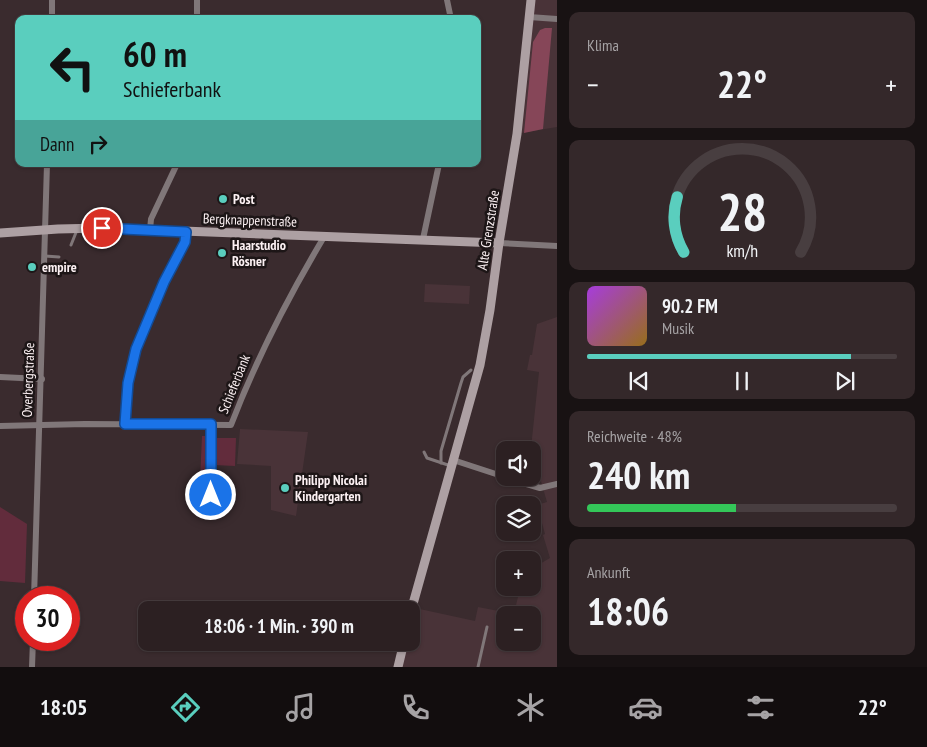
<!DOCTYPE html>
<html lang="de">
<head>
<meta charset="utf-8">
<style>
	:root { --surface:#2c2022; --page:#34282a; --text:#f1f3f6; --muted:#a6a3a5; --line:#483e40; --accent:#5acebe }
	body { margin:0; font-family:"PT Sans Narrow",sans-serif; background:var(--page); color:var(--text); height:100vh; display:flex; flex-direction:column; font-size:19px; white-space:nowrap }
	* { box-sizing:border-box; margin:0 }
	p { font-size:16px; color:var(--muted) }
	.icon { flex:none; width:28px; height:28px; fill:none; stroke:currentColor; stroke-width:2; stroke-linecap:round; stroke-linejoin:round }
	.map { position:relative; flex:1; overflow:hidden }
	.sheet { display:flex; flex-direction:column; gap:12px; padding:12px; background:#181213; width:370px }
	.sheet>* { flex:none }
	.top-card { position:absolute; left:15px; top:15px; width:466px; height:152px; border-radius:10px; box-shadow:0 1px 4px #0004,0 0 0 1px var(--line); background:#5acebe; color:#111; overflow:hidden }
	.controls { position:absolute; left:496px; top:441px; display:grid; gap:10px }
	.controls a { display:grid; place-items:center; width:45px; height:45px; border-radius:10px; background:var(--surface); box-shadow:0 1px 4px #0004,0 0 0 1px var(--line); font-size:25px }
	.speed { position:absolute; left:15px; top:586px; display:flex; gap:10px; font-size:25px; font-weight:700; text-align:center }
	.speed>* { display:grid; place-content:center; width:65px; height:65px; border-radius:50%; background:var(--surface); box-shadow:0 1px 4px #0004,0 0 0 1px var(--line); line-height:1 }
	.speed .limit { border:8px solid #d22; background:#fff; color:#111 }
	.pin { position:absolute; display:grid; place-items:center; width:42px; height:42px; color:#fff; margin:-21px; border:2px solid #fff; border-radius:50%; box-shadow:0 1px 5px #0007 }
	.me { position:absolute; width:55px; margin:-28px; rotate:0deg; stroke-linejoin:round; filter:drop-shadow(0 0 4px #0008) }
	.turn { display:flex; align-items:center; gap:18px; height:105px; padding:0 25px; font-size:22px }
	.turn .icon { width:65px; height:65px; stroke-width:2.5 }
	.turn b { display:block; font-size:35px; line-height:42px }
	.then { display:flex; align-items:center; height:48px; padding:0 25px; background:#0003; gap:10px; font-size:19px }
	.big { font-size:38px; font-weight:600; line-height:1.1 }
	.sheet .tile { flex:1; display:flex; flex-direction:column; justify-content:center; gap:8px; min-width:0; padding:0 18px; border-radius:10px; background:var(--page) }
	.sheet .dial { align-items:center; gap:0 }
	.dial svg { height:130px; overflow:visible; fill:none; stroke:var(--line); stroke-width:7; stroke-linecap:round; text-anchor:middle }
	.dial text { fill:var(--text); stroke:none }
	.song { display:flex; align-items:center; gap:15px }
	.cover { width:60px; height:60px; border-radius:8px; background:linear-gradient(135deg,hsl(280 70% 55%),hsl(40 70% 35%)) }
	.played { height:5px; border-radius:2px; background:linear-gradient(90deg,var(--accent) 85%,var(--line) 85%) }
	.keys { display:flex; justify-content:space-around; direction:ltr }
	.heat { display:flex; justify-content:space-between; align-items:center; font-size:28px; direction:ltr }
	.charge { height:8px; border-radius:4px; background:linear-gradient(90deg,#34c759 48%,var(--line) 0) }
	.trip { position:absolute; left:138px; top:601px; width:282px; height:50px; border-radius:10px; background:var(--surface); box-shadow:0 1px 4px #0004,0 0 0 1px var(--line); font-weight:600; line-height:50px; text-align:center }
	.menu { display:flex; height:80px; justify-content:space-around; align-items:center; background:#120d0e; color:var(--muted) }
	.menu .icon { width:35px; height:35px }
	.menu .current { color:var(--accent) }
	.menu b { font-size:22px; color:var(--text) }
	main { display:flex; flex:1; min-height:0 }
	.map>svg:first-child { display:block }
</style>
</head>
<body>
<main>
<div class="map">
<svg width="557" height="667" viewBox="0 0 557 667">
	<rect width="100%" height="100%" fill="#3a2b2e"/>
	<g fill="#493338" fill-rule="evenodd">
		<polygon points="531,0 557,0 557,127 521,133"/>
		<polygon points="425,284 470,286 469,304 424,302"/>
		<path d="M557 317V667H400L406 643 411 642V621L415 608 475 621 478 607 514 614 520 588H532L533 568 550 558 543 535 545 534 537 505 547 502 532 450 531 448 539 372 527 370 530 355H532L537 324ZM505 615H532V642H505Z"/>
		<polygon points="240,429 308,432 296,516 271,510 271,466 237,464"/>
	</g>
	<g fill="#622c3c">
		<polygon points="202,436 209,436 208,481 200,481"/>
		<polygon points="215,438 236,438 235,466 214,465"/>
		<polygon points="0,507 27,524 25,583 0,581"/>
	</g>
	<polygon fill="#864658" points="545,28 552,28 543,129 524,133 533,42 540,30"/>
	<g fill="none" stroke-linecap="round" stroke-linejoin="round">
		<g stroke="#807779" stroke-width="3">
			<polyline points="71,245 77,230"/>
			<polyline points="45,256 59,257"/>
			<polyline points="424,452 427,458 451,466"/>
			<polyline points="441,463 441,451 461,383 463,377 471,370"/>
			<polyline points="478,667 487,627"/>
		</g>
		<g stroke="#807779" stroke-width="6">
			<polyline points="197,0 197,19"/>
			<polyline points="447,0 451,19"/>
			<polyline points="529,17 557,19"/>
			<polyline points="52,19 52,0"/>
			<polyline points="150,230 151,219 177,164"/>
			<polyline points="423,239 439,164"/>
			<polyline points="499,243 557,246"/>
			<polyline points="0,377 42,379"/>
			<polyline points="125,424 128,383 136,349 164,282 185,242 186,232"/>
			<path d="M0 426 85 424 231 425C257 357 287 299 324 237"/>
			<polyline points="453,460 505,477"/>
			<polyline points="506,478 540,488 557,484"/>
			<polyline points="211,495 211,424"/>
			<polyline points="34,598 47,164"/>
			<polyline points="32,667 33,640"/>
		</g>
		<g stroke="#ada0a3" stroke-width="9">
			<polyline points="0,233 58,229 102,228 499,243"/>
			<polyline points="411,611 480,365 490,310 499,243 517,134 531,0"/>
			<polyline points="398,667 404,642"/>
		</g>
	</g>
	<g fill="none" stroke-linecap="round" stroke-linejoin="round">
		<g stroke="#114b97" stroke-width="12">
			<polyline id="route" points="102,228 186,232 185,242 164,282 136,349 128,383 125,424 211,424 211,495"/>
		</g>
		<use href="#route" stroke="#1a73e8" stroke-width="9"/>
	</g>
	<g fill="#5acebe" stroke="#1d1617" stroke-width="2">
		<circle cx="223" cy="199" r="5"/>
		<circle cx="222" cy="253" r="5"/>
		<circle cx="32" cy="267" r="5"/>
		<circle cx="285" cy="488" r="5"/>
	</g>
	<g text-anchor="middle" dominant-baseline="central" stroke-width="5" stroke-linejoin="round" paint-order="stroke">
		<g font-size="14" font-weight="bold" fill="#fcf1f3" stroke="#1d1617" text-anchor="start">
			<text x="233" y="199">Post</text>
			<text x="232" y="245">Haarstudio<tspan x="232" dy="16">Rösner</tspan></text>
			<text x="42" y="267">empire</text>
			<text x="295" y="480">Philipp Nicolai<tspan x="295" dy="16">Kindergarten</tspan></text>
		</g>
		<g font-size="14" fill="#fcf1f3" stroke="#1d1617">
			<text transform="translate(250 220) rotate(2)">Bergknappenstraße</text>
			<text transform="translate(488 230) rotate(-81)">Alte Grenzstraße</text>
			<text transform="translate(28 380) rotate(-88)">Overbergstraße</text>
			<text transform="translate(234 384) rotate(-68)">Schieferbank</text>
		</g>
	</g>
</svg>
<div class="controls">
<a><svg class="icon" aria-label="sound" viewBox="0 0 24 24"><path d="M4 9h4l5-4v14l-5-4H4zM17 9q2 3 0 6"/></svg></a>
<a><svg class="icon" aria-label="layers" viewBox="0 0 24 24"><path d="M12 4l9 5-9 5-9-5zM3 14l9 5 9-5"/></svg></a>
<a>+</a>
<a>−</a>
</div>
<div class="speed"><div class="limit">30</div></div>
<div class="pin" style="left:102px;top:228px;background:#d93025"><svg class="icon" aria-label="arrive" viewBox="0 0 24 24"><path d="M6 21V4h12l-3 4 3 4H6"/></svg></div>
<svg class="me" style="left:211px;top:495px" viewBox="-20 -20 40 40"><circle r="17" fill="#1a73e8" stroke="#fff" stroke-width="3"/><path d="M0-11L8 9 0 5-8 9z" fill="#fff"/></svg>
<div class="trip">18:06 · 1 Min. · 390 m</div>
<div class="top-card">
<div class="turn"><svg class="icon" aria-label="left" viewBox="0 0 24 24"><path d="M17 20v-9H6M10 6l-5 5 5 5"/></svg><div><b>60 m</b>Schieferbank</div></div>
<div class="then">Dann<svg class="icon" aria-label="right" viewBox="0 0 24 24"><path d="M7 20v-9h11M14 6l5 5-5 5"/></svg></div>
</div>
</div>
<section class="sheet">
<div class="tile"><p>Klima</p>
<div class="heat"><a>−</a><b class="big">22°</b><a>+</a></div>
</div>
<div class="tile dial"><svg viewBox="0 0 100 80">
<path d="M14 69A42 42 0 1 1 86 69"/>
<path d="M14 69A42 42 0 0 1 10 35" stroke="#5acebe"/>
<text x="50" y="56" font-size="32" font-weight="700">28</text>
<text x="50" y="72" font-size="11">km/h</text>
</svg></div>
<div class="tile">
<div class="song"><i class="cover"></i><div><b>90.2 FM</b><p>Musik</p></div></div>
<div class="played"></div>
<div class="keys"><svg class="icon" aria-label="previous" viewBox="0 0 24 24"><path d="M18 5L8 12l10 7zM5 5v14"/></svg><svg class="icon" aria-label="pause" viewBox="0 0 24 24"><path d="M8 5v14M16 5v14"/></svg><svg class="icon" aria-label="next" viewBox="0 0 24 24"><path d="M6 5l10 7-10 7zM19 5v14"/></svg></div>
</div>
<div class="tile"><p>Reichweite · 48%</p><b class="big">240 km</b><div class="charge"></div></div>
<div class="tile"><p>Ankunft</p><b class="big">18:06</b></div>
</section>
</main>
<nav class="menu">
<b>18:05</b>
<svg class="icon current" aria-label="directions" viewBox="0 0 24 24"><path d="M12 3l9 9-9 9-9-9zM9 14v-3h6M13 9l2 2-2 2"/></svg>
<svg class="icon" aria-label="music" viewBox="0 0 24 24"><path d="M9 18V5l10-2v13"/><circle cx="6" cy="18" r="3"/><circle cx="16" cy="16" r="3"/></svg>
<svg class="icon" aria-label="phone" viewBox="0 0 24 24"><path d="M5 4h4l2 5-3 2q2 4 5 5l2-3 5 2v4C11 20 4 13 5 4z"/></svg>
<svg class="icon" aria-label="climate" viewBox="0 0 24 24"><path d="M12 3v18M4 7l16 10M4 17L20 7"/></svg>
<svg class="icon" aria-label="car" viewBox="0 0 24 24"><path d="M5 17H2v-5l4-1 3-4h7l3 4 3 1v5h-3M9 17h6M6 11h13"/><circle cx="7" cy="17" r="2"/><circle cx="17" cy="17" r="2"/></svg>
<svg class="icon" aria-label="filters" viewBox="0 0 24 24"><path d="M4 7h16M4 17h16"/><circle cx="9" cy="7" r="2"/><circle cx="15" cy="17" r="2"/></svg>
<b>22°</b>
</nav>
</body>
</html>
